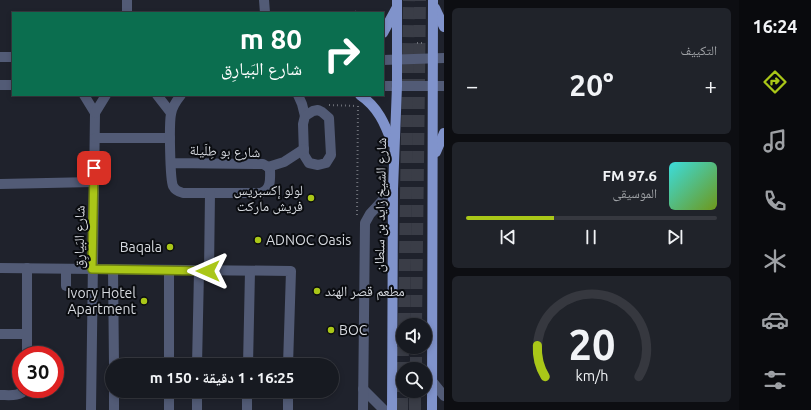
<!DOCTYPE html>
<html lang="ar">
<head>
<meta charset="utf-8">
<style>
	:root { --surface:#171a21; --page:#20232a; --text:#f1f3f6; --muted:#9ea1a5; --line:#36383f; --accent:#aac718 }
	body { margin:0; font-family:Ubuntu,"Noto Naskh Arabic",sans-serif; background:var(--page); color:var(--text); direction:rtl; height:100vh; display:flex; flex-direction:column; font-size:15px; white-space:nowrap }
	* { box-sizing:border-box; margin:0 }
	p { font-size:13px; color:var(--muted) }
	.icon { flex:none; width:22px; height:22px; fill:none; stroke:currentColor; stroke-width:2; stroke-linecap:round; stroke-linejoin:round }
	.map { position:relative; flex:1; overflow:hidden; direction:ltr }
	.sheet { display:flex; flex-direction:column; gap:8px; padding:8px; background:#0d0e12; width:295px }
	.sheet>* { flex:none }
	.hud { position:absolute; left:12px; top:12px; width:372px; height:84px; border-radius:0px; box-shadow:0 2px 6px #0003,0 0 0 1px var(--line); direction:rtl; background:#0b6e4f; color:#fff; overflow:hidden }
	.controls { position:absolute; left:396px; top:318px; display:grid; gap:8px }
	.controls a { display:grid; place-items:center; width:36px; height:36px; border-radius:50%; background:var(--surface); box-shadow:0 2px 6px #0003,0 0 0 1px var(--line); font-size:20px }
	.speed { position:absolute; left:12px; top:346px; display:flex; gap:8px; font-size:20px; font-weight:700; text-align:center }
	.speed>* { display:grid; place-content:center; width:52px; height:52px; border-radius:50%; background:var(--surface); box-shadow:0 2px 6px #0003,0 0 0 1px var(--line); line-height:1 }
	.speed .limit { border:6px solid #d22; background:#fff; color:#111 }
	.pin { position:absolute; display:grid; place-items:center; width:34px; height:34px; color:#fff; margin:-17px; border-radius:8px; box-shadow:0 2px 6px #0006 }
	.me { position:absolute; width:44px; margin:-22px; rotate:270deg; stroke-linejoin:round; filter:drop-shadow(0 0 3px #0008) }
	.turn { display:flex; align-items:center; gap:14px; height:84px; padding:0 16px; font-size:18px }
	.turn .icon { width:52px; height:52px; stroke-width:2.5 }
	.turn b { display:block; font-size:28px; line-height:34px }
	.big { font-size:30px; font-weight:700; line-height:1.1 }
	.sheet .widget { flex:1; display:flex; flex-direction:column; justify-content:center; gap:6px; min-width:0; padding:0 14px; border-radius:6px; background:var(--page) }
	.sheet .dial { align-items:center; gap:0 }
	.dial svg { height:104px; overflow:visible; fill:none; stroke:var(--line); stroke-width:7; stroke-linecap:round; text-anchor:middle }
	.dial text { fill:var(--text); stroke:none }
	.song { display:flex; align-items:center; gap:12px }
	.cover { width:48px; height:48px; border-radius:6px; background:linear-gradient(135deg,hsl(180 70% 55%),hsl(80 70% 35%)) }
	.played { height:4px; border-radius:2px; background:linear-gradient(90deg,var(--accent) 35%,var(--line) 35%) }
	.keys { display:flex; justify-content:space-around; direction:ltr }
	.heat { display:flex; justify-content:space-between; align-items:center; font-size:22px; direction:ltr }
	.trip { position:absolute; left:105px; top:358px; width:234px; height:40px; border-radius:20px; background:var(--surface); box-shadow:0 2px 6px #0003,0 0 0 1px var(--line); font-weight:700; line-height:40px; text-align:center; direction:rtl }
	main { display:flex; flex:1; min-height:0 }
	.tab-bar { display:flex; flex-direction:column; width:72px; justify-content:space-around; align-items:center; background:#090a0d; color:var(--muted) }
	.tab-bar .icon { width:28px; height:28px }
	.tab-bar .selected { color:var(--accent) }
	.tab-bar b { font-size:18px; color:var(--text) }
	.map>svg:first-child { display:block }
</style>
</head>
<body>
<main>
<nav class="tab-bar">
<b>16:24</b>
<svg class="icon selected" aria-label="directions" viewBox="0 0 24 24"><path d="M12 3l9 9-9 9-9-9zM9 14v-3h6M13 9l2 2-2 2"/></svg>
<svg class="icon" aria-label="music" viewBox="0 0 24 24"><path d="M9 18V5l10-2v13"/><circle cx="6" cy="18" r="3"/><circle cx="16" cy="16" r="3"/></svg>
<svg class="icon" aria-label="phone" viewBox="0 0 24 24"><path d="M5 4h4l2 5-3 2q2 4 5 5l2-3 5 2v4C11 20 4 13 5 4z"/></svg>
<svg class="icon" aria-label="climate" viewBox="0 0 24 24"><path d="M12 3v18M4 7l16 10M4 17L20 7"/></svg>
<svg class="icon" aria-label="car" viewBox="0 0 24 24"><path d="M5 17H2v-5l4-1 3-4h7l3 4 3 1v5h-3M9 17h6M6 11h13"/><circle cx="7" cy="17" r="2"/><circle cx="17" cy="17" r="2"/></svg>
<svg class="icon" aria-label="filters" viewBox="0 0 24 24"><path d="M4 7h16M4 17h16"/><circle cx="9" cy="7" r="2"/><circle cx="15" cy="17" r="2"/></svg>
</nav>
<section class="sheet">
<div class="widget"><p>التكييف</p>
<div class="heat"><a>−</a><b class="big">20°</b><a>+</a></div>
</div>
<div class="widget">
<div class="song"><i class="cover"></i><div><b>97.6 FM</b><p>الموسيقى</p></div></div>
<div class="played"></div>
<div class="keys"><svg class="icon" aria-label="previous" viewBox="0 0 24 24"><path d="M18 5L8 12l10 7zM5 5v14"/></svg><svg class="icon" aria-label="pause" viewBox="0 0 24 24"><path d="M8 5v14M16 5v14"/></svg><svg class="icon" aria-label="next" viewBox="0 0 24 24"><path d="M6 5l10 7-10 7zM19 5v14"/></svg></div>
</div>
<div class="widget dial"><svg viewBox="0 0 100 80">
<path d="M14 69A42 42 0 1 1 86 69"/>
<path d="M14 69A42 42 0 0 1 8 45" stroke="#aac718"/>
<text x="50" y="56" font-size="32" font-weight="700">20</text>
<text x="50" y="72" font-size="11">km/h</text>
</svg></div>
</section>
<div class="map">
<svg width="444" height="410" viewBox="0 0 444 410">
	<rect width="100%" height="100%" fill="#1f222c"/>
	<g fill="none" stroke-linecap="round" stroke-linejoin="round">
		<g stroke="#3a3d47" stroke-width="12" stroke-dasharray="12 6" stroke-linecap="butt">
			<polyline points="404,325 409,0"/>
			<polyline points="416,325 420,0"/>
			<polyline points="416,369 416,347"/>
			<polyline points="402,410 403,347"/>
			<polyline points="415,410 415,391"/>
		</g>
		<g stroke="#6c6f77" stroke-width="2" stroke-dasharray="1 3" stroke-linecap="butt">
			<polyline points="355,11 356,13"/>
			<polyline points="417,43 424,43"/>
			<polyline points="383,45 385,45"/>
			<polyline points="329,105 357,106"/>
			<polyline points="357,215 358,106"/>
		</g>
		<g stroke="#525b76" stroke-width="10">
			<polyline points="127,0 127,13"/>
			<polyline points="264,0 265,13"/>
			<polyline points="0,57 13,57"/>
			<polyline points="383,60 444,58"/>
			<polyline points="0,85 13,85"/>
			<polyline points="383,86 444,86"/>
			<polyline points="84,95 95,113 91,410"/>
			<polyline points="157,95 171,113"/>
			<polyline points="298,95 302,104 305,116"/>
			<polygon points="318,110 322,112 329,118 331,155 326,163 318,165 309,163 304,155 303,124 305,116 313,111"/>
			<polyline points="95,113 106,95"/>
			<polyline points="95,138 170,138"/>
			<path d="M171 163 263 164 270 168C270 178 272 189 261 193H183C179 192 175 190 173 186 170 179 169 124 171 114 172 107 177 100 181 95"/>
			<polyline points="268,167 284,162 304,149"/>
			<polyline points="0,184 94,182"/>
			<polyline points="0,268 291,271 288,365"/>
			<polyline points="113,270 114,365"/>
			<polyline points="209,271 210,193"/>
			<polyline points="66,286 66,269"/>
			<polyline points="0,334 27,334"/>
			<polyline points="27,355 27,268"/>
			<polyline points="169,365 169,270"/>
			<polyline points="197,365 199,271"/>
			<polyline points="248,365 250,271"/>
			<polyline points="432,381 444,396"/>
			<polyline points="363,389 384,410"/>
			<polyline points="114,391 114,410"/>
			<path d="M0 395C9 395 20 397 26 389"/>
			<polyline points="169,410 169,391"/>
			<polyline points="197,410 197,391"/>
			<polyline points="247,410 247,391"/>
			<polyline points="288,410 288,391"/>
			<polyline points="363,410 365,223 370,214 393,189"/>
		</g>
		<g stroke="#8093cb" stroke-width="10">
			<polyline points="435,8 444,27"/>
			<polyline points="383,33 396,9"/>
			<path d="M360 95C378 107 385 124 392 143"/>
			<polyline points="436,152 444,133"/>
			<polyline points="392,410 393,189 397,86 397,0"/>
			<polyline points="432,410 433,0"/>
		</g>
	</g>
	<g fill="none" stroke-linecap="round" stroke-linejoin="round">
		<g stroke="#6e8110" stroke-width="10">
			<polyline id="route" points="94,168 92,269 208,271"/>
		</g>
		<use href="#route" stroke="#aac718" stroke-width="7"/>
	</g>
	<g fill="#aac718" stroke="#0a0c10" stroke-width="1.5">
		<circle cx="311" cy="198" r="4"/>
		<circle cx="258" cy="240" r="4"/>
		<circle cx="170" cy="247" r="4"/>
		<circle cx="317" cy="291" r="4"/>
		<circle cx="144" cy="301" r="4"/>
		<circle cx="331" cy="330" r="4"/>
	</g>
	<g text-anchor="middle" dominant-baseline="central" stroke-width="4" stroke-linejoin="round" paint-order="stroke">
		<g font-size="14" fill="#d6d9df" stroke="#0a0c10">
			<text transform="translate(225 151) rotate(2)">شارع بو طِلَيلة</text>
			<text transform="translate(380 205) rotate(-89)">شارع الشيخ زايد بن سلطان</text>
			<text transform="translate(79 237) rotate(-89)">شارع البَيارِق</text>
		</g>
		<g font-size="14" fill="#d6d9df" stroke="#0a0c10" text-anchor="end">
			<text x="303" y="190">لولو إكسبريس<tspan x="303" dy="16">فريش ماركت</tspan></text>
			<text x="266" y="240" text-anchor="start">ADNOC Oasis</text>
			<text x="162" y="247">Baqala</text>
			<text x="325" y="291" text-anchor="start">مطعم قصر الهند</text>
			<text x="136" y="293">Ivory Hotel<tspan x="136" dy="16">Apartment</tspan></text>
			<text x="339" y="330" text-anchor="start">BOC</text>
		</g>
	</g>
</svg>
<div class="controls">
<a><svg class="icon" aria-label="sound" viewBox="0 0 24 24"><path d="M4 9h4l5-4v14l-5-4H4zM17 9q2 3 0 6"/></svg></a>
<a><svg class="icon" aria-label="search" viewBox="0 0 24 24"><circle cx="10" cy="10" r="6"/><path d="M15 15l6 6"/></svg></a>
</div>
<div class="speed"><div class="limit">30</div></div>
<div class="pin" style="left:94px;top:168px;background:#d93025"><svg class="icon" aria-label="arrive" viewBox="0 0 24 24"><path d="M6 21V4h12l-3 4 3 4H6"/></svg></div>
<svg class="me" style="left:208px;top:271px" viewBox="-20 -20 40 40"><path d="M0-17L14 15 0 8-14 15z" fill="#aac718" stroke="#fff" stroke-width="4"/></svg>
<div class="trip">16:25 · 1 دقيقة · 150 m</div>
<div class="hud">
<div class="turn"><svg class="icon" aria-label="right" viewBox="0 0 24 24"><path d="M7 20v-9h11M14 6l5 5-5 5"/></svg><div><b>80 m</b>شارع البَيارِق</div></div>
</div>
</div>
</main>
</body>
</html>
